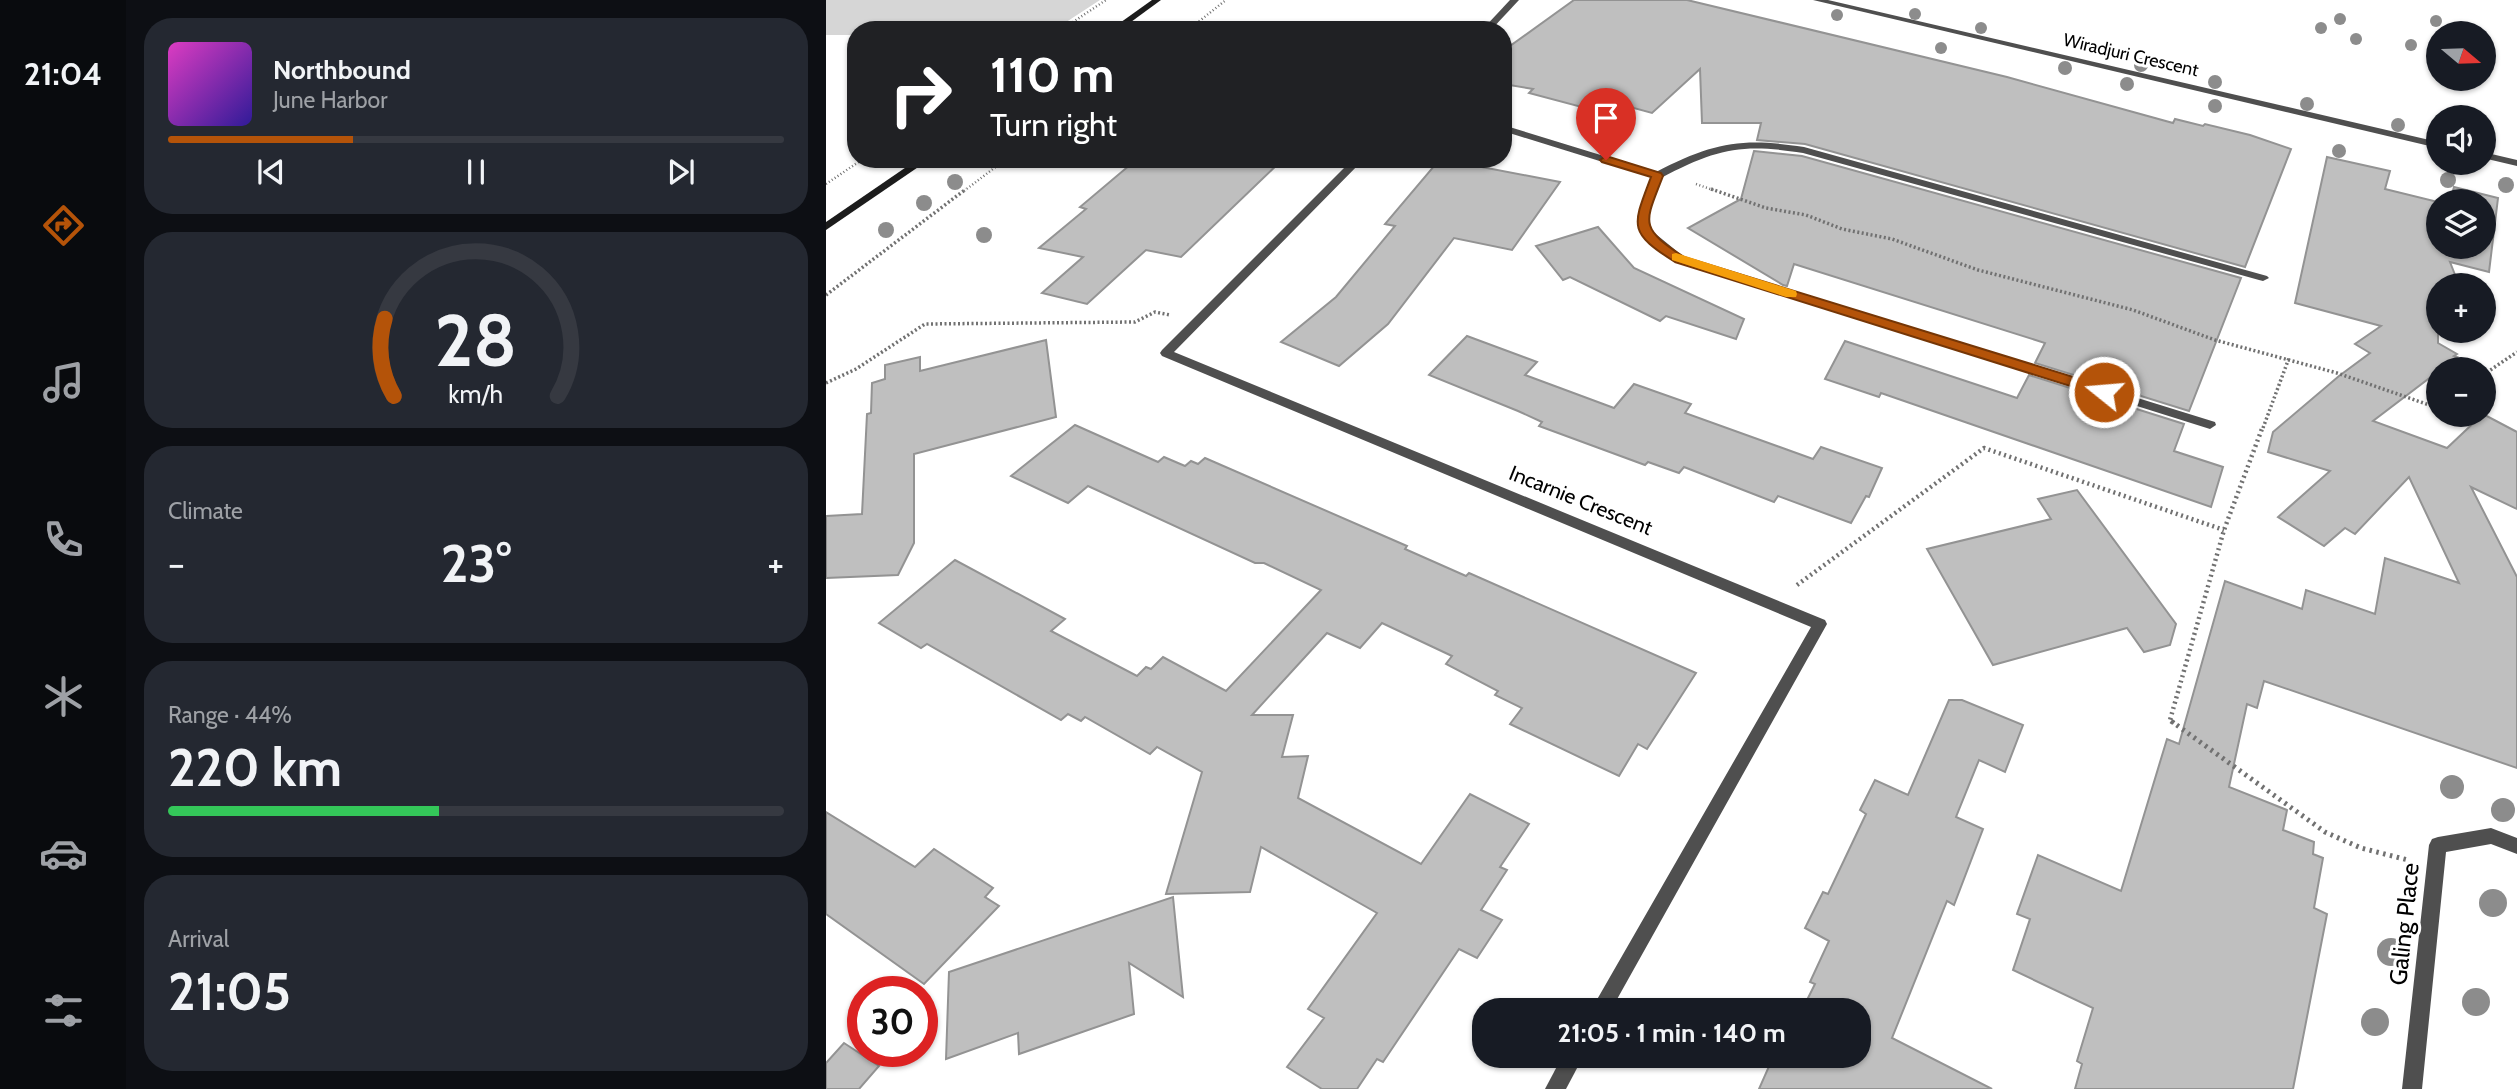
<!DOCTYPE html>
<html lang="en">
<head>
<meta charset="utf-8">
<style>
	:root { --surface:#171b24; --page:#242831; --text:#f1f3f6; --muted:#9ea1a6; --line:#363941; --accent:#b45309 }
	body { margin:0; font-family:Cabin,sans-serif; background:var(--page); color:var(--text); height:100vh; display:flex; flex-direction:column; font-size:26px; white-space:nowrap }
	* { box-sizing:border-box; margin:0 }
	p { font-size:23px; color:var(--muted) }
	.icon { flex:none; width:38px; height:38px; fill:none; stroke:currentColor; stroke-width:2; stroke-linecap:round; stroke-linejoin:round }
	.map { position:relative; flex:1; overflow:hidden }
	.panel { display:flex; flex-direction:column; gap:18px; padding:18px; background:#0d0f14; width:700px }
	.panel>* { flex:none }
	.hud { position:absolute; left:21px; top:21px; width:665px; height:147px; border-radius:28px; box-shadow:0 2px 5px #0004; background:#202124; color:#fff; overflow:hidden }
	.needle { width:46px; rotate:109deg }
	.tools { position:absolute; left:1600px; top:21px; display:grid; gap:14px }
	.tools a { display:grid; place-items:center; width:70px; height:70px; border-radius:50%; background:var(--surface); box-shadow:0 2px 5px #0004; font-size:35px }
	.speed { position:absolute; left:21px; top:976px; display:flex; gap:14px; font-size:35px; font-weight:700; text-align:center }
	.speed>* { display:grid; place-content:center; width:91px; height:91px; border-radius:50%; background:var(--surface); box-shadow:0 2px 5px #0004; line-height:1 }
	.speed .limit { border:10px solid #d22; background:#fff; color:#111 }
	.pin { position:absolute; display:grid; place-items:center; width:60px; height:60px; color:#fff; margin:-72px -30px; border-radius:50% 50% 50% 0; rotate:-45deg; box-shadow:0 0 7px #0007 }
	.pin .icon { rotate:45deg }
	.me { position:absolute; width:77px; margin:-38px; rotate:287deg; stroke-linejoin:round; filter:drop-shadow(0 0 5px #0008) }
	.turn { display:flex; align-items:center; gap:24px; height:147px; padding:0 28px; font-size:32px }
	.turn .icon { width:91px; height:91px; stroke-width:2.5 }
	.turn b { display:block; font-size:49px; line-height:60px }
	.big { font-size:52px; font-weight:800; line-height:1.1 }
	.panel .card { flex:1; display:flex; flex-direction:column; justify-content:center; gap:10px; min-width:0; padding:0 24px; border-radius:28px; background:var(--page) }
	.panel .dial { align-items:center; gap:0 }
	.dial svg { height:182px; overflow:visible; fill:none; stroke:var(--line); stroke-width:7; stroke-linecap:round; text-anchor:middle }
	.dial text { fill:var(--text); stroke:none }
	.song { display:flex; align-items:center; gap:21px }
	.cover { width:84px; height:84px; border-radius:10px; background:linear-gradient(135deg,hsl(310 70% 55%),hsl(250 70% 35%)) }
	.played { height:7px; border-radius:4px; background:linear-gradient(90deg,var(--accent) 30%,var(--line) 30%) }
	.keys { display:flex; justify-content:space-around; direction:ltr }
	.heat { display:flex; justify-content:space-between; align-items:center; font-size:38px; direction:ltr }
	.charge { height:10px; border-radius:5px; background:linear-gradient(90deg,#34c759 44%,var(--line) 0) }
	.trip { position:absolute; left:646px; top:998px; width:399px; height:70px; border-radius:28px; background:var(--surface); box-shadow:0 2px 5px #0004; font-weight:800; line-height:70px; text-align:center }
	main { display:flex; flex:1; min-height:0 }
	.menu { display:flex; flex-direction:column; width:126px; justify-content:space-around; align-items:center; background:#090b0e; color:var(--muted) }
	.menu .icon { width:49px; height:49px }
	.menu .active { color:var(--accent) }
	.menu b { font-size:32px; color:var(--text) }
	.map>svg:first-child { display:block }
</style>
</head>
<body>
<main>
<nav class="menu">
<b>21:04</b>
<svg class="icon active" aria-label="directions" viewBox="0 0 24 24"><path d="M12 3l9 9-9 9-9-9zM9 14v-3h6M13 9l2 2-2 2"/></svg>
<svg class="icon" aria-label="music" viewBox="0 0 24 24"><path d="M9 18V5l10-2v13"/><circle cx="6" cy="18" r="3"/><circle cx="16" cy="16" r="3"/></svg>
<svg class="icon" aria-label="phone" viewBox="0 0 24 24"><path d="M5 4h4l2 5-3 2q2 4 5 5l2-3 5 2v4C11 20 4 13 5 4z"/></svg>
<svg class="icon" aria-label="climate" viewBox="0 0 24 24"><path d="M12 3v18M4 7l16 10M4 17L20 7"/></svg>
<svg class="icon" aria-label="car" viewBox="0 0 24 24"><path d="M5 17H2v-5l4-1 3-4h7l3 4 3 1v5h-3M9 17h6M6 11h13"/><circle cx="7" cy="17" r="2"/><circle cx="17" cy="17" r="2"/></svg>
<svg class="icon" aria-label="filters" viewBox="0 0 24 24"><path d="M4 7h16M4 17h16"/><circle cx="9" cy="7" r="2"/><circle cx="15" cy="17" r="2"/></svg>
</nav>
<section class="panel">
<div class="card">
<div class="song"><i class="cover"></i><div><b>Northbound</b><p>June Harbor</p></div></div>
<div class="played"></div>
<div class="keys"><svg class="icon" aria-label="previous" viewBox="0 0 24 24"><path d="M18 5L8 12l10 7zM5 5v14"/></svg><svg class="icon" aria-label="pause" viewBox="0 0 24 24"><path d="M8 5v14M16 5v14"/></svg><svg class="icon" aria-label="next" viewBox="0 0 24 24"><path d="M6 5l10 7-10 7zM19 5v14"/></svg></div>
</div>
<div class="card dial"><svg viewBox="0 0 100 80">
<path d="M14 69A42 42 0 1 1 86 69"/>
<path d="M14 69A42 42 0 0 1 10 35" stroke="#b45309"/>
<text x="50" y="56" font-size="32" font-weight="700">28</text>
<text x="50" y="72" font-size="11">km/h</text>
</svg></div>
<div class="card"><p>Climate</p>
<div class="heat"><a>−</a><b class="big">23°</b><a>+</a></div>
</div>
<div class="card"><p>Range · 44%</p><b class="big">220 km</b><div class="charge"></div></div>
<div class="card"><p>Arrival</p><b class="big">21:05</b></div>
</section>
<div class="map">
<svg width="1691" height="1089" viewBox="0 0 1691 1089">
	<rect width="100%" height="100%" fill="#fff"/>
	<polygon fill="#d6d6d6" points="0,0 274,0 228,30 30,30 30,35 0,35"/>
	<g fill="#bfbfbf" stroke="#939393" stroke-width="2">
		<polygon points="748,0 861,0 1181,77 1347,123 1349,119 1377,126 1379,124 1424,135 1465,149 1419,267 979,144 931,140 935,123 876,123 874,69 826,113 775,99 763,109 703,93 707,89 677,84 677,51"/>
		<polygon points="928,151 976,156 1415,278 1363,411 1209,363 1219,343 968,264 961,286 957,285 862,228 915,199"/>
		<polygon points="1501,157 1564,171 1559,189 1612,202 1612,247 1657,247 1657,201 1624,201 1628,187 1672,198 1663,272 1624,262 1633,285 1612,283 1612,343 1631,354 1628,356 1631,357 1547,421 1621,448 1657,414 1691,432 1691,509 1645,487 1691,577 1691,768 1438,681 1431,708 1421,704 1403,787 1461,810 1457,830 1488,842 1487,854 1497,858 1488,908 1501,914 1467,1089 1249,1089 1256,1064 1251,1061 1267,1008 1187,970 1204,919 1191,914 1212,855 1295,891 1341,739 1353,744 1399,581 1476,609 1480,590 1549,614 1559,558 1633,583 1583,477 1529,534 1519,528 1498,546 1452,517 1504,471 1442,452 1447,432 1513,376 1544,353 1529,344 1555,326 1469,303"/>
		<polygon points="311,159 457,159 355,257 320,250 261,304 216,293 257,257 213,248 260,209 254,207"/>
		<polygon points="614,159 734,182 686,250 628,238 562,324 513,366 455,342 510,297 569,226 559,224"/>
		<polygon points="772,227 808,268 918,319 910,339 840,316 834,321 744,277 737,280 710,246"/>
		<polygon points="641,336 711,362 699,375 788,408 808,384 865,404 859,413 987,459 995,447 1056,468 1043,497 1040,496 1025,523 952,496 948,502 858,467 853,473 822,462 819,465 713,426 716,422 692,411 603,375"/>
		<polygon points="220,340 230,417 88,454 88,543 72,575 0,578 0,516 36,514 41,414 45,413 46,383 59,379 59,365 94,357 94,371"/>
		<polygon points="1019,341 1191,398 1203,375 1358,424 1348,451 1397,467 1385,507 1055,393 1053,397 999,379"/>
		<polygon points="249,425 332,462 338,457 359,466 365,461 372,464 379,458 558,536 581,546 579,549 640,576 643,573 870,673 821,749 812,744 793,776 684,724 696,708 669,695 672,691 620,664 626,656 556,623 534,648 501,633 426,715 467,715 456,757 482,756 472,798 595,864 644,794 703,824 674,867 681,870 655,910 676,920 651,958 633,949 557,1062 551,1059 531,1089 496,1089 461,1067 498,1018 482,1009 551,913 435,847 424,892 340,894 376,772 331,747 324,754 259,717 255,721 242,714 235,720 101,644 95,648 53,623 129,560 239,619 225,631 311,676 320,667 325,669 337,657 400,691 495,590 438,563 429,563 262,486 242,503 185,476"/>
		<polygon points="1251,490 1350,624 1344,645 1318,652 1301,628 1167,665 1101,549 1225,519 1212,499"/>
		<polygon points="1123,700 1136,700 1197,725 1179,772 1153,760 1130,817 1157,829 1128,905 1121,901 1066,1038 1166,1089 933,1089 948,1055 1032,1055 1032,1010 976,1010 989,984 984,982 1003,941 979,928 997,892 1002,894 1040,814 1034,810 1049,780 1082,795"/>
		<polygon points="0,812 89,867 108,849 167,888 159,897 173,906 98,984 0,914"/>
		<polygon points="347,897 357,997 303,963 308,1014 193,1054 192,1033 120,1059 123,972"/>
		<polygon points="18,1043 53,1066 33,1089 0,1089 0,1063"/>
	</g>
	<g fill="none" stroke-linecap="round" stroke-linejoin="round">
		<g stroke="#717171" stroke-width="2.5" stroke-dasharray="1 2.5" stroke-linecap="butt">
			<polyline points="235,30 280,0"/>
			<polyline points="362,30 400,0"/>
			<polyline points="0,184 37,159"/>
			<polyline points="870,184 890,191"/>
			<polyline points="138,191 180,159"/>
		</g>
		<g stroke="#717171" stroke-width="3.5" stroke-dasharray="2 2.5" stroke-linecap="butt">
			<polyline points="885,189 940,208 980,215 1016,229 1066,239 1152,270 1307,310 1389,340 1511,373 1612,408"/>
			<polyline points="0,295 140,189"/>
			<polyline points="1657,375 1691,352"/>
			<polyline points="0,383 30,369 99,324 309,322 329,312 344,315"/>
			<polyline points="1437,428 1463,358"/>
		</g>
		<g stroke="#717171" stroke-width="4.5" stroke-dasharray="2 3.5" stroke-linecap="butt">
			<polyline points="971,585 1158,448 1398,530"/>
			<polyline points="1348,723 1344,720 1398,530 1437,426"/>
		</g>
		<polyline stroke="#717171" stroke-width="5" stroke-dasharray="2.5 4.5" stroke-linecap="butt" points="1345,721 1499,832 1535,848 1582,860"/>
		<g fill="#4f4f4f" fill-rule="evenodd">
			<polygon points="684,0 693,0 665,30 656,30"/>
			<polygon points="987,0 1002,0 1612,142 1612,148"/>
			<path d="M677 125 830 172C886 143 915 137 978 147L1441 276 1443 278 1437 281 1433 280 977 153C915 143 890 149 835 178 829 195 818 213 826 231L858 257 1389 422 1390 425 1384 429 850 261 824 242 812 224 815 205 825 177 677 131Z"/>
			<polygon points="1657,152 1691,160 1691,166 1657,158"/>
			<polygon points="527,159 538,159 348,352 999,620 1001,624 785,1010 765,1010 985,627 336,356 334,353 336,350"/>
			<polygon points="1665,828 1691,838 1691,854 1665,844 1620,852 1596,1089 1576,1089 1603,845 1606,839 1612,837"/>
			<polygon points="737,1055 758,1055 740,1089 719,1089"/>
		</g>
		<g fill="#1c1c1c" fill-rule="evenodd">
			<polygon points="326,0 335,0 294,30 284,30"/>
			<polygon points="92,159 104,159 0,230 0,222"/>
		</g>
	</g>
	<g fill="#8c8c8c">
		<circle cx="1089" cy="14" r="6"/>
		<circle cx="1011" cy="15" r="6"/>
		<circle cx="1514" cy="19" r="6"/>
		<circle cx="1610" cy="21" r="6"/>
		<circle cx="1155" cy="28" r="6"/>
		<circle cx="1495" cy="28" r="6"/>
		<circle cx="1530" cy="39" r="6"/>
		<circle cx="1585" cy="45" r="6"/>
		<circle cx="1115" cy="48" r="6"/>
		<circle cx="1315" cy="65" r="7"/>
		<circle cx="1239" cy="68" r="7"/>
		<circle cx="1389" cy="82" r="7"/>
		<circle cx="1301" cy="84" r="7"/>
		<circle cx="1481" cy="104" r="7"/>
		<circle cx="1389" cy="106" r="7"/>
		<circle cx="1572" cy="125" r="7"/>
		<circle cx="1513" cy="151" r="7"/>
		<circle cx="1622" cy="180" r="8"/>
		<circle cx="129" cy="182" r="8"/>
		<circle cx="1680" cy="185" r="8"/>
		<circle cx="98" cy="203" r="8"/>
		<circle cx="60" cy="230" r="8"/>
		<circle cx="158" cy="235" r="8"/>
		<circle cx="1626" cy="787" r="12"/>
		<circle cx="1677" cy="810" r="12"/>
		<circle cx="1667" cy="903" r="14"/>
		<circle cx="1565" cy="952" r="14"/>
		<circle cx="1650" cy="1002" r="14"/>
		<circle cx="1549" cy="1022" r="14"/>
	</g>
	<path fill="#b45309" stroke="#753606" stroke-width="2" d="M780 156 835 173 837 176C819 223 812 227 858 257L1283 388 1285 392 1283 395H1273L849 262C802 232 806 227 825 177L776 162 774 160Z"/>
	<polygon fill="#f59e0b" points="850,253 970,291 971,294 970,297 960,297 846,260 846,254"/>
	<g text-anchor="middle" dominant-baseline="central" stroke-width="6" stroke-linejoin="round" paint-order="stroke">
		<g font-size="18" fill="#000" stroke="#fff">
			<text transform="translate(1305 55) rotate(13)">Wiradjuri Crescent</text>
		</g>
		<g font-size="21" fill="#000" stroke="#fff">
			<text transform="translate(755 500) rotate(22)">Incarnie Crescent</text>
		</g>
		<g font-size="24" fill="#000" stroke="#fff">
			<text transform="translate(1578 924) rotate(-84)">Galing Place</text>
		</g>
	</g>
</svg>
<div class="tools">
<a><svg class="needle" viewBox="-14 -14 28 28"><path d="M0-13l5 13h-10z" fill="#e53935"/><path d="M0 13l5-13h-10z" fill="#9ea1a6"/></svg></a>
<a><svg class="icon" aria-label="sound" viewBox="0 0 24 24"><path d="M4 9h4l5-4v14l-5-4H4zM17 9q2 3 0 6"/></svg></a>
<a><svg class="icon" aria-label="layers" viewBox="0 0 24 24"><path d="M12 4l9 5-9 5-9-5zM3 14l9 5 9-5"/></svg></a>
<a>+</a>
<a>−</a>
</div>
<div class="speed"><div class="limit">30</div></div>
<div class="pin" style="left:780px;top:160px;background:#d93025"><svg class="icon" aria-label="arrive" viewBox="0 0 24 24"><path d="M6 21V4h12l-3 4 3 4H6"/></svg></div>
<svg class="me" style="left:1278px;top:392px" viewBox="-20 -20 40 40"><circle r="17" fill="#b45309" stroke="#fff" stroke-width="3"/><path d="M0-11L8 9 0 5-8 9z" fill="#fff"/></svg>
<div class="trip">21:05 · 1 min · 140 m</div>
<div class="hud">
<div class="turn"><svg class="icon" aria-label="right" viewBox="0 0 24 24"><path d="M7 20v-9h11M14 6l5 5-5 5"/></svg><div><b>110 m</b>Turn right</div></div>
</div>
</div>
</main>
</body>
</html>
